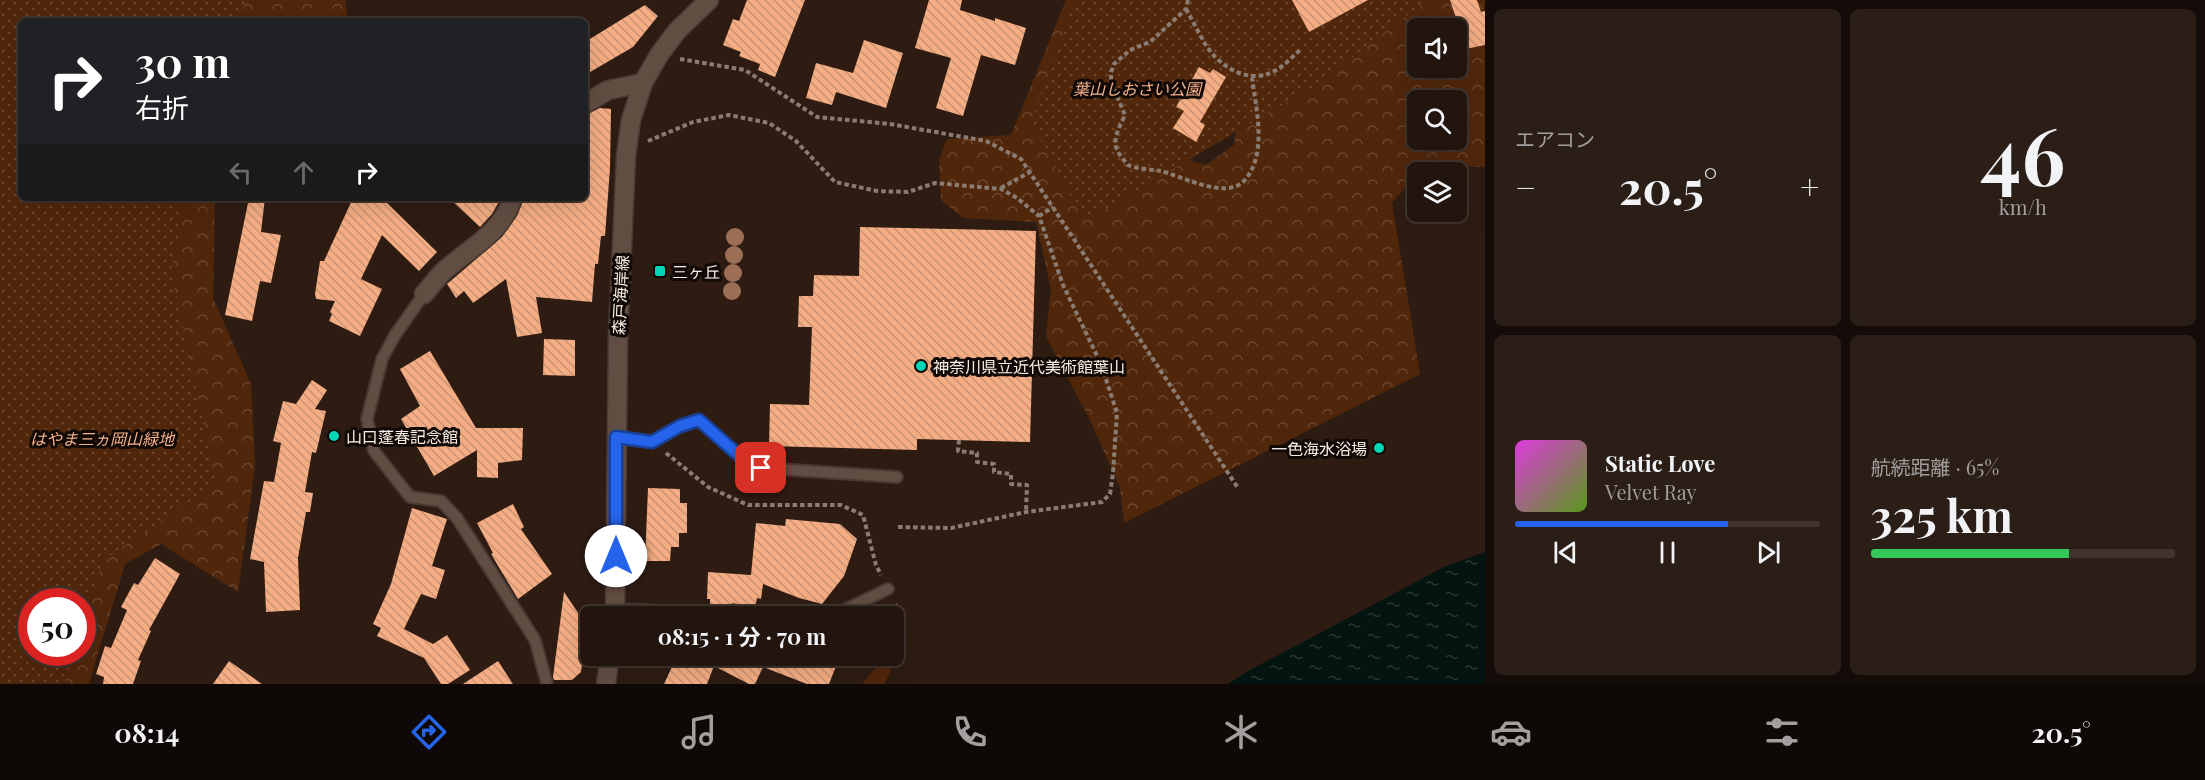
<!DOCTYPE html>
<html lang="ja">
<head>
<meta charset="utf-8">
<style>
	:root { --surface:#22150e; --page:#2a1e17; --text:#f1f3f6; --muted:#a29f9e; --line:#3f342e; --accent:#2563eb }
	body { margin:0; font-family:"Playfair Display","Noto Sans JP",serif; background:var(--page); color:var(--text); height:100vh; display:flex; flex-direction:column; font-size:22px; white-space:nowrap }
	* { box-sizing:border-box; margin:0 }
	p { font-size:20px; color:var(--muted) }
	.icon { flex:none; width:33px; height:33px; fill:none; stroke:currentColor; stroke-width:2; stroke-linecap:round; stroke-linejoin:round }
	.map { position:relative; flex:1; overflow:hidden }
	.details { display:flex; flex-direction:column; gap:9px; padding:9px; background:#130c08; width:720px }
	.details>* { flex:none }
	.banner { position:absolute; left:18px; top:18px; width:570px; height:183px; border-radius:9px; box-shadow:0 6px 24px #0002,0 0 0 2px var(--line); background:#202124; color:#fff; overflow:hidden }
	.buttons { position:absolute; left:1407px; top:18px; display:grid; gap:12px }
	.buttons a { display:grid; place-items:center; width:60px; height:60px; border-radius:9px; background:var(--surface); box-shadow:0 6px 24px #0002,0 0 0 2px var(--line); font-size:30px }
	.speed { position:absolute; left:18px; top:588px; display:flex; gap:12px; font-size:30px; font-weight:700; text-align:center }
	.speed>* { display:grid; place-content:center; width:78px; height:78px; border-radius:50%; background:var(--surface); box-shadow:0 6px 24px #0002,0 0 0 2px var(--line); line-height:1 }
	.speed .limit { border:9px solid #d22; background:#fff; color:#111 }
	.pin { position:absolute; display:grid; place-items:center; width:51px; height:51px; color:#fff; margin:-26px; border-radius:12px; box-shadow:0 3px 9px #0006 }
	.me { position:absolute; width:66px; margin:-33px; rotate:0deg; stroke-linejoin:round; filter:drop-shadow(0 0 4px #0008) }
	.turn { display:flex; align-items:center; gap:21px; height:126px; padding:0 18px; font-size:27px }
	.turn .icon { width:78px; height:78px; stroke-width:2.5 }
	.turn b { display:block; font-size:42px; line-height:51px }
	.lanes { display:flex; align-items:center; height:57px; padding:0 18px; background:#0003; justify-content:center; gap:30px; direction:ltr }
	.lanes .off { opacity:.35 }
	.big { font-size:45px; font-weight:700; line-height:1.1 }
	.details .widget { flex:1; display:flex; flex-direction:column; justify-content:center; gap:9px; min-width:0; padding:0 21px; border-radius:9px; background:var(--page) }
	.details .dial { align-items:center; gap:0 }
	.dial b { font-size:78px; line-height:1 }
	.song { display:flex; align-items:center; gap:18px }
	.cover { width:72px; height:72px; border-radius:9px; background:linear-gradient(135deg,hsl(300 70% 55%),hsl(90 70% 35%)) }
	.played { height:6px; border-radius:3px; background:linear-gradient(90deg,var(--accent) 70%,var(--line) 70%) }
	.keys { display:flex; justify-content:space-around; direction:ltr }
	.heat { display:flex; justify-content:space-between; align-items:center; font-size:33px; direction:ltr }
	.charge { height:9px; border-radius:4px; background:linear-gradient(90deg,#34c759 65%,var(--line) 0) }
	.details .tiles { flex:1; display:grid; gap:9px; grid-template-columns:repeat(2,1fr) }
	.trip { position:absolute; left:580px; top:606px; width:324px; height:60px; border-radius:9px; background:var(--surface); box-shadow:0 6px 24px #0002,0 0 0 2px var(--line); font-weight:700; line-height:60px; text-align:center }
	.dock { display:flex; height:96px; justify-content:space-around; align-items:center; background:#0e0806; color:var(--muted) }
	.dock .icon { width:42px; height:42px }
	.dock .active { color:var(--accent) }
	.dock b { font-size:27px; color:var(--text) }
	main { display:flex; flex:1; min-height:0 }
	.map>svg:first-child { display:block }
</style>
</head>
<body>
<main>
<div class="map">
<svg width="1485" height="684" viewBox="0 0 1485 684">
	<defs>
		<pattern id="forest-crowns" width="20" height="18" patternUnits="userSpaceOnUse" patternTransform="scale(1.5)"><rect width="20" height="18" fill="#51270c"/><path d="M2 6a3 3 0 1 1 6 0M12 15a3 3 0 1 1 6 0" fill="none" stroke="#6b472f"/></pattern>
		<pattern id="park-dots" width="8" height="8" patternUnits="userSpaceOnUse" patternTransform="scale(1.5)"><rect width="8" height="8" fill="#51270c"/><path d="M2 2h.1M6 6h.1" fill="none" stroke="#6b472f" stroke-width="1.8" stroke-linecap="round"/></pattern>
		<pattern id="water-ripples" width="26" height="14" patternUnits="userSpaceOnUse" patternTransform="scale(1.5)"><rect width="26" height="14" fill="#041411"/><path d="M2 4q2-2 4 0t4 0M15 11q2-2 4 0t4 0" fill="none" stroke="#2a3634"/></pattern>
		<pattern id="building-back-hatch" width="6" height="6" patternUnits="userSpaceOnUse" patternTransform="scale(1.5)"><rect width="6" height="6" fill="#f5ad83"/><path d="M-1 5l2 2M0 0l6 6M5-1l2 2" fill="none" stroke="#ca9474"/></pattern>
	</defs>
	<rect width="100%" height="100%" fill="#2e1c12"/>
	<polygon fill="#51270c" points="885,656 891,656 890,673 884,684 862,684"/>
	<g fill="url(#forest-crowns)" fill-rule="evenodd">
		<path d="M0 0H345L348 21H21V198H215L213 298 251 384 255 466 238 592 161 544 125 564 89 684H0ZM32 602H82V652H32Z"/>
		<path d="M1066 0H1099L1154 150 1206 165 1234 145 1240 108 1381 0H1485V167L1425 164 1392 203 1420 374 1124 523 1120 487 1090 420 1046 336 1051 289 1036 222 963 218 941 200 939 160 947 139 1011 135ZM1418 28H1456V68H1418ZM1418 100H1456V140H1418Z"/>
	</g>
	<g fill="url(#park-dots)">
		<polygon points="0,0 246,0 238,21 21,21 21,198 182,198 171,271 216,484 102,561 83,625 82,602 32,602 32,652 74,653 64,684 0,684"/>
		<polygon points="1075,0 1427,0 1319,83 1085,221 1031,122"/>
	</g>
	<polygon fill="url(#water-ripples)" points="1485,552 1485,684 1228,684 1250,670 1444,567"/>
	<g fill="url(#building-back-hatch)">
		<polygon points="747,0 805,0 775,77 758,70 760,64 739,56 741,52 723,45 733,19 739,21"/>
		<polygon points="929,0 962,0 960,10 995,21 995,18 1026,28 1015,65 981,55 963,116 936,108 951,58 915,48"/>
		<polygon points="1292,0 1368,0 1309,32"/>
		<polygon points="1450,0 1477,0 1481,12 1485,11 1485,45 1456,51 1457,21"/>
		<polygon points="645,5 658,16 633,47 585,75 585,42"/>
		<polygon points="864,40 903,53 886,108 836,92 832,105 806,98 816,63 853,73"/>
		<polygon points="1199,67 1210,73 1213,69 1226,77 1200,122 1205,125 1196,142 1173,128 1184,111 1176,107"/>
		<polygon points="600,108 611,109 610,168 605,236 601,236 598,264 595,264 592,302 536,297 542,333 517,337 506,279 473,303 464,291 456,298 447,284 502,237 517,216 524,198 585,198 585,115"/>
		<polygon points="249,198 265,198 261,232 281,235 271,283 260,281 252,321 225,315"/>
		<polygon points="353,198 382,198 437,252 419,271 382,235 361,279 382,289 360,336 329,321 332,314 330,312 335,301 316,299 315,294 320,261 324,261"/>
		<polygon points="449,198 501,198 492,214 480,227"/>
		<polygon points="860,227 1036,231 1030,442 917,439 917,450 769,446 770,404 809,405 812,327 798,327 799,296 813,296 814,275 859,276"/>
		<polygon points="544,339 575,340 575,376 543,375"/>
		<polygon points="430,351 476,428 523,428 522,460 498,463 498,478 477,477 477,450 434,476 401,419 420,406 400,369"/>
		<polygon points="312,380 327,390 315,409 326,411 316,453 312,452 305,492 313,493 310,512 306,512 298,558 300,610 266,612 264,562 250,559 264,481 274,482 281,443 273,441 283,401 296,404"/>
		<polygon points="648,488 680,489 680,503 687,503 687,533 679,533 679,547 671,547 670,561 645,561"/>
		<polygon points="513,504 524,527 521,529 552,574 518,599 491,554 493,553 477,523"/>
		<polygon points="412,508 447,519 432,566 445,570 436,599 421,594 404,629 433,644 447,635 470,670 448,684 441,684 424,658 377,636 381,628 373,624 391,584"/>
		<polygon points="786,519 840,524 857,539 844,576 822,604 799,598 763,584 761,599 757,598 755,608 732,603 732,607 710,606 710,599 707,599 708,572 751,575 756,523 785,526"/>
		<polygon points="155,558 180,574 149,630 151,631 138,660 141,661 133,684 103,684 104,677 96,674 105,646 111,648 127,610 121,607 134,583 138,585"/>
		<polygon points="564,592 587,626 581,672 572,680 554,680 553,677"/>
		<polygon points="677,656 840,656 829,684 807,684 763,667 755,684 749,684 714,666 707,684 664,684"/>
		<polygon points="229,661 262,684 213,684"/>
		<polygon points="498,661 513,684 463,684"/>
	</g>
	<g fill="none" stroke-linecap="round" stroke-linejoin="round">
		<g stroke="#483933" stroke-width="14">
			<g id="lane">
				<polyline points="424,294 395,335 382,359 367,419 374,451 410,497 441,501 457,518 535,640 547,684"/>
				<polyline points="616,437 652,442 680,426 699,420 744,460 761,468 897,477"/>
				<polyline points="616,609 774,616"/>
				<polyline points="832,616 888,589"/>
			</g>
		</g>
		<g stroke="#483933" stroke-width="21">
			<g id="street">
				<polyline points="585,104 608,90 643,83"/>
				<path d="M424 294C431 286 438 276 446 269 474 245 500 234 513 198"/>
			</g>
		</g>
		<g stroke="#483933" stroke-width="21">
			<g id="secondary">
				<polyline points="615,616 618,337 626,156 631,120 643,83 659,55 677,31 709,0"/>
				<polyline points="606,684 610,656"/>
			</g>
		</g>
		<g stroke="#8b7c73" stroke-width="4" stroke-dasharray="4.5 3" stroke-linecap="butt">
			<path d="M1188 0 1186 9 1150 42 1130 50 1114 64 1111 72V82L1125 115C1120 126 1112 139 1117 150 1119 154 1125 162 1128 165 1136 169 1151 169 1160 171 1182 176 1225 200 1244 181 1268 155 1256 108 1252 78"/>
			<path d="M1186 9C1192 20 1198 31 1204 42 1218 67 1251 87 1278 69 1286 64 1293 56 1300 50"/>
			<polyline points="680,59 745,70 817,117 890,124 986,141 1021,159 1238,488"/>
			<polyline points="648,141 693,122 729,115 769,123 796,141 835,182 877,191 908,192 935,183 1001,189 1017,198 1039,216 1063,285 1101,364 1117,413 1113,473 1110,494 1102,502 1026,512 951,528 896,527"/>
			<polyline points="1001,188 1030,172"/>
			<polyline points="1039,216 1053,207"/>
			<polyline points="959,440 958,451 977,453 977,462 994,464 994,472 1011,474 1011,484 1027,485 1026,512"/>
			<polyline points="666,453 708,487 748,505 841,505 863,515 876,565 881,575"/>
			<polyline points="895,604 903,620"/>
		</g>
		<use href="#lane" stroke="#624d42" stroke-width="10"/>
		<use href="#street" stroke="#624d42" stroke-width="18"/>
		<use href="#secondary" stroke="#624d42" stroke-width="18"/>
	</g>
	<g fill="#9b6e55">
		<circle cx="735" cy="237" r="9"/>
		<circle cx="734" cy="255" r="9"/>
		<circle cx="733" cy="273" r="9"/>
		<circle cx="732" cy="291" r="9"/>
	</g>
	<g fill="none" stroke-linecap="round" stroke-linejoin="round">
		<g stroke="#184099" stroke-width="15">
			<polyline id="route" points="616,556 616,437 652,442 680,426 699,420 744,460 761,468"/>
		</g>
		<use href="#route" stroke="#2563eb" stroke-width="10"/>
	</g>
	<g fill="#00d5b7" stroke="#100905" stroke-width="2">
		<rect x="654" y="265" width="12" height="12" rx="3"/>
		<circle cx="921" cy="366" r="6"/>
		<circle cx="334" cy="436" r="6"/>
		<circle cx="1379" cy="448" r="6"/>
	</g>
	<g text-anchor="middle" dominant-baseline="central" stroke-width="6" stroke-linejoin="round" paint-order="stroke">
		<g font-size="16" font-style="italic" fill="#f5b18b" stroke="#100905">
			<text x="1137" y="88">葉山しおさい公園</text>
			<text x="102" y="438">はやま三ヵ岡山緑地</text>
		</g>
		<g font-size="16" fill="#faede6" stroke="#100905" text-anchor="start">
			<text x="672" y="271">三ヶ丘</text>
			<text x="933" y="366">神奈川県立近代美術館葉山</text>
			<text x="346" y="436">山口蓬春記念館</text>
			<text x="1367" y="448" text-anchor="end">一色海水浴場</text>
		</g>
		<g font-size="16" fill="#faede6" stroke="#100905">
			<text transform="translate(620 295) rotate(-87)">森戸海岸線</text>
		</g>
	</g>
</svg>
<div class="buttons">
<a><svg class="icon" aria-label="sound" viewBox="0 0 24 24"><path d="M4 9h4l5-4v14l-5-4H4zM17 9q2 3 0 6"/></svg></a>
<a><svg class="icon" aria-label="search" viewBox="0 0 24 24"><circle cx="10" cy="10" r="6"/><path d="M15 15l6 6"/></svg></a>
<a><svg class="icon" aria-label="layers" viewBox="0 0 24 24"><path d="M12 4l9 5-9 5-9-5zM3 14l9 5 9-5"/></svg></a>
</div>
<div class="speed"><div class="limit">50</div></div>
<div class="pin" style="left:761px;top:468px;background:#d93025"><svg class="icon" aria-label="arrive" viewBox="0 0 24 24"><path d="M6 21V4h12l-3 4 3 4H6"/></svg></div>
<svg class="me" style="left:616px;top:556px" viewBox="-20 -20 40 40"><circle r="19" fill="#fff"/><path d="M0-13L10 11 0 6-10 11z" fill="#2563eb"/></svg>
<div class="trip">08:15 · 1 分 · 70 m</div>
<div class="banner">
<div class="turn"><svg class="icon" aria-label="right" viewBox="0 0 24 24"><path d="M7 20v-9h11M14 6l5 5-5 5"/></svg><div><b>30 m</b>右折</div></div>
<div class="lanes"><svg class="icon off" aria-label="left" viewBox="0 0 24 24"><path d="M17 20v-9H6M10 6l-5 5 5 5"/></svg><svg class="icon off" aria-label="ahead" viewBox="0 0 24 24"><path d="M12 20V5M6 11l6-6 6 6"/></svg><svg class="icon" aria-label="right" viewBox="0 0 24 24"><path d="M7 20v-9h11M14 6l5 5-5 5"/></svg></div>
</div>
</div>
<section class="details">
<div class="tiles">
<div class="widget"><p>エアコン</p>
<div class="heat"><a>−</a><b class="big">20.5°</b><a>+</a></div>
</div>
<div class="widget dial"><b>46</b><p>km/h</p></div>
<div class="widget">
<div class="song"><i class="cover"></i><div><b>Static Love</b><p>Velvet Ray</p></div></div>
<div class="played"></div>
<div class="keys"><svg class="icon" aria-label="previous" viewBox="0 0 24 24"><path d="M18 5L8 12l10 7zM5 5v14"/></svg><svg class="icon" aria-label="pause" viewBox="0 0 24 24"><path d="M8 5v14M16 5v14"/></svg><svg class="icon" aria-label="next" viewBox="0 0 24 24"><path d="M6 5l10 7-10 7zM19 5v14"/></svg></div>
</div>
<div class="widget"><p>航続距離 · 65%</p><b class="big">325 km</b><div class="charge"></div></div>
</div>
</section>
</main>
<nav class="dock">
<b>08:14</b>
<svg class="icon active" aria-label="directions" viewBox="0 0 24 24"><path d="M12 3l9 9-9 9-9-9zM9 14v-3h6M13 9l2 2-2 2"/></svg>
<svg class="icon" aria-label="music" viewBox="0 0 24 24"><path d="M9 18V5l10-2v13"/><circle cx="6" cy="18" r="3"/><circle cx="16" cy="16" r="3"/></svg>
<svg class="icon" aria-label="phone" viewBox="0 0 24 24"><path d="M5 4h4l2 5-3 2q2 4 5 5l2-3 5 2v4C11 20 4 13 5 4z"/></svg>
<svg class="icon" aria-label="climate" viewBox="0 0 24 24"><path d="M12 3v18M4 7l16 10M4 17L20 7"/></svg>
<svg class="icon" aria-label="car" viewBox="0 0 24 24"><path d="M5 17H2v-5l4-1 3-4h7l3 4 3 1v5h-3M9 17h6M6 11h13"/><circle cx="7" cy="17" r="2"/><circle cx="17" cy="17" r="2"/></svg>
<svg class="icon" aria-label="filters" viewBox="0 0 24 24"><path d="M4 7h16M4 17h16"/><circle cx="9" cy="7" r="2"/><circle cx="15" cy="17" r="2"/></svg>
<b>20.5°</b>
</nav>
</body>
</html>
